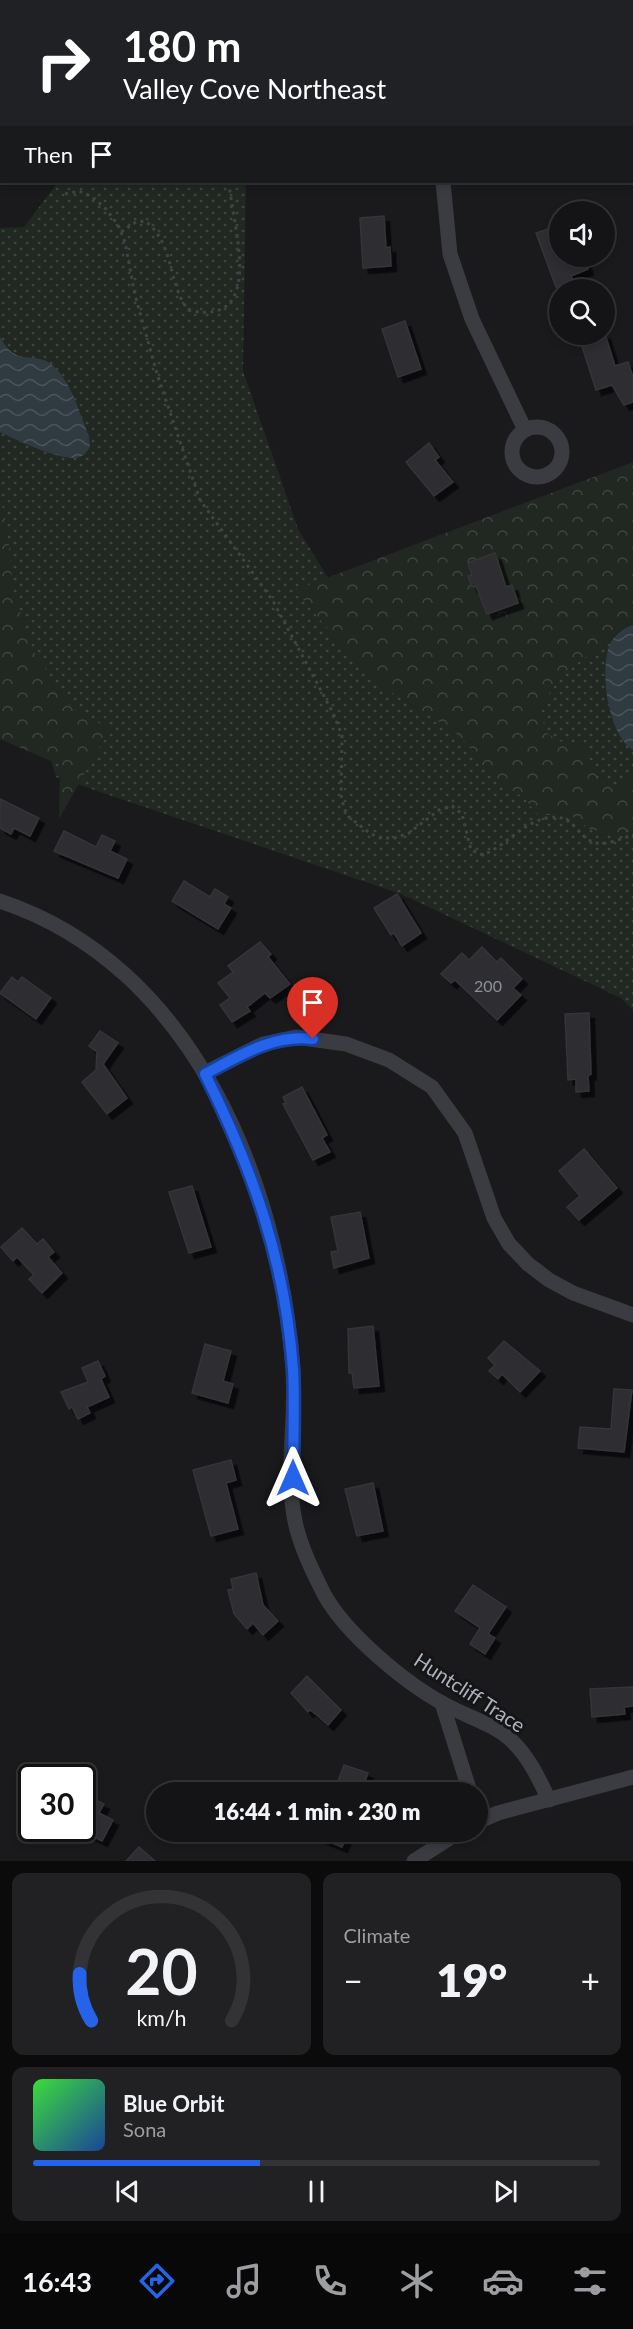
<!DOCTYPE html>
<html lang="en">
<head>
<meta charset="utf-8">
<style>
	:root { --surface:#141416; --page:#212123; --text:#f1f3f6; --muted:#9d9ea1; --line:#333335; --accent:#2563eb }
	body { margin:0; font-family:Lato,sans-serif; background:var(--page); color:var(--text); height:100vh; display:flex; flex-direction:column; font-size:22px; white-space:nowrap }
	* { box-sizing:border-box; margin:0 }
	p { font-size:20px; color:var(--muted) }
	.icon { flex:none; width:33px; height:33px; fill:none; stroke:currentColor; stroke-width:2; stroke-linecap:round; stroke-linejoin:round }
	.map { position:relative; height:1861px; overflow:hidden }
	.drawer { display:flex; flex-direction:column; gap:12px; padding:12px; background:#0b0b0c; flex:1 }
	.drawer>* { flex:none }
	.hud { position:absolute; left:0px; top:0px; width:633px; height:183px; box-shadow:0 3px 9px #0003,0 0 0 2px var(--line); background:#202124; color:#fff; overflow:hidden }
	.fabs { position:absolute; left:549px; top:201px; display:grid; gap:12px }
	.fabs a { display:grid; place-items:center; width:66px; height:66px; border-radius:50%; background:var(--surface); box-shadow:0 3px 9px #0003,0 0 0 2px var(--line); font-size:30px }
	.speed { position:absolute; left:18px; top:1764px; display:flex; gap:12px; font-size:30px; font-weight:700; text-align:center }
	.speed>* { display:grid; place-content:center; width:78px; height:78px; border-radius:50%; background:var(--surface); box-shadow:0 3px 9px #0003,0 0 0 2px var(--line); line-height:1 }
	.speed .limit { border:3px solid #111; border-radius:9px; background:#fff; color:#111 }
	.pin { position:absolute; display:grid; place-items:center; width:51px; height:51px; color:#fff; margin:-62px -26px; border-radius:50% 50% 50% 0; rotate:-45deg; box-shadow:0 0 6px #0007 }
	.pin .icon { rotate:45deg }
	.me { position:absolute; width:66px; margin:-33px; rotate:0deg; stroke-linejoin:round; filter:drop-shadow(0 0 4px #0008) }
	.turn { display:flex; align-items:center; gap:21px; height:126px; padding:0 24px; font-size:27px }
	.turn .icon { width:78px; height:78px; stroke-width:2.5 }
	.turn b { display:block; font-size:42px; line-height:51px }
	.then { display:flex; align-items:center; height:57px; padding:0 24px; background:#0003; gap:12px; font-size:22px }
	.big { font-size:45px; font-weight:800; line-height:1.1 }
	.drawer .widget { flex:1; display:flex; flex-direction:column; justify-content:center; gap:9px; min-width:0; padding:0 21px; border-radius:12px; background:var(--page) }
	.drawer .dial { align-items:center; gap:0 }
	.dial svg { height:156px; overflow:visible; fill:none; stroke:var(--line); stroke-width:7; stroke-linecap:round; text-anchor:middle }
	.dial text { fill:var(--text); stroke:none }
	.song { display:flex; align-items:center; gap:18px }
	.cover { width:72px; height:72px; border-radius:9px; background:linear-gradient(135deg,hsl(120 70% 55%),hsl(220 70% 35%)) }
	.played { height:6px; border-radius:3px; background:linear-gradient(90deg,var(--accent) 40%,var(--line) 40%) }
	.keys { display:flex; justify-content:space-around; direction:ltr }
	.heat { display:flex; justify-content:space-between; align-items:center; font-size:33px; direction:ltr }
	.drawer .tiles { flex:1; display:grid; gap:12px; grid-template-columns:1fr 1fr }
	.widget:last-child { grid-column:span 2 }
	.trip { position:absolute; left:146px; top:1782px; width:342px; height:60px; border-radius:30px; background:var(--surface); box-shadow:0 3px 9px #0003,0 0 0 2px var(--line); font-weight:800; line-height:60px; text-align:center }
	.tab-bar { display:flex; height:96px; justify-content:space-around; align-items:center; background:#080809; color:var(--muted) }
	.tab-bar .icon { width:42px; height:42px }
	.tab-bar .current { color:var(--accent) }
	.tab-bar b { font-size:27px; color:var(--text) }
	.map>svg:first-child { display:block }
</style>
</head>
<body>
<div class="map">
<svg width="633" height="1861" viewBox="0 0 633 1861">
	<defs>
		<pattern id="grass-dots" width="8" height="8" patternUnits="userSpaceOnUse" patternTransform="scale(1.5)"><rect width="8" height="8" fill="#202821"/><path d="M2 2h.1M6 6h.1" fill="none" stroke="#3e453f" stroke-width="1.8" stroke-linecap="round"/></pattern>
		<pattern id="forest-crowns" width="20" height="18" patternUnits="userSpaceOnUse" patternTransform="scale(1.5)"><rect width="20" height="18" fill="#202821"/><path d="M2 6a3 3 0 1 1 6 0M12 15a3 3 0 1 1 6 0" fill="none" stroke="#3e453f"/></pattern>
		<pattern id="water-waves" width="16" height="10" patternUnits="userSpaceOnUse" patternTransform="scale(1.5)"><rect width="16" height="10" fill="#303a41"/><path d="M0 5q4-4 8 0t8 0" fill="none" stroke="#4b545a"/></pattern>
		<filter id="shadow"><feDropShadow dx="5.5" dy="5.5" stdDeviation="0" flood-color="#0009"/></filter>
	</defs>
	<rect width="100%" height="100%" fill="#1a1a1d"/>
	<polygon fill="url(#grass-dots)" points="58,182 246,182 243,371 298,529 403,700 426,714 578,644 633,609 633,1010 621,998 401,894 56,777 0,585 0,228 24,227"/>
	<g fill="url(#forest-crowns)">
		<polygon points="633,462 633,625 563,673 541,706 545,732 559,741 584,747 598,779 617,788 633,774 633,828 612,834 590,829 573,817 537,814 524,798 488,774 471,748 455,732 370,679 295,590"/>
		<polygon points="0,496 7,525 13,591 34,652 72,708 110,729 59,819 60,765 0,739"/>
	</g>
	<g fill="url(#water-waves)">
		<path d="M0 337C16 367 30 352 48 362 71 377 79 413 89 436L90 447C86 453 83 457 76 458 60 460 15 440 0 432Z"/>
		<path d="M633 625V750C608 736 598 667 611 642 616 634 624 628 633 625Z"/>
	</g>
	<g fill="#2d2d31" stroke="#343439" stroke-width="1.5" filter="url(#shadow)">
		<polygon points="384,216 386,248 390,247 391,266 363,268 360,218"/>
		<polygon points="560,225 560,256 583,256 588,269 571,276 573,281 556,287 536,233"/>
		<polygon points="405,321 421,369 398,377 382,329"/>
		<polygon points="586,334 605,334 615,366 628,362 633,377 633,402 624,405 612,385 596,390 579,337"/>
		<polygon points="429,443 439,457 435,460 453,482 434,496 406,462"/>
		<polygon points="495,553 506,587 512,585 518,603 487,614 476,586 472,587 468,576 472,575 468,563"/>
		<polygon points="0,799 39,818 30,836 14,828 11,834 0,828"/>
		<polygon points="64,831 96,847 102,835 115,841 110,851 127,859 118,878 54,851"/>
		<polygon points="184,881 210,897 215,889 228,897 224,904 231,908 218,929 172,901"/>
		<polygon points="397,894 421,933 402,946 394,933 391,935 374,908"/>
		<polygon points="260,942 271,954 268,957 290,984 270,998 265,993 247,1007 250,1011 232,1022 220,1005 230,998 218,983 233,972 228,966"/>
		<polygon points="482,947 497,962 501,958 522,979 513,988 521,995 497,1020 455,980 451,983 441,974 462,953 469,960"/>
		<polygon points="12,977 18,982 22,977 51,998 36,1019 0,993"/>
		<polygon points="589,1013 591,1074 588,1076 589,1091 576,1092 576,1079 568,1080 565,1014"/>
		<polygon points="100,1031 118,1043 103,1064 127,1098 107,1114 82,1082 96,1070 97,1052 89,1046"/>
		<polygon points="302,1087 327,1135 322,1138 330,1152 313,1160 283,1104 286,1103 283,1097"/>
		<polygon points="584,1149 617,1188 579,1220 567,1207 580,1196 559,1171"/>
		<polygon points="192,1186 211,1247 189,1253 169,1192"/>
		<polygon points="360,1212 369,1258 334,1268 331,1252 338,1251 331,1217"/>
		<polygon points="22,1228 37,1244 43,1239 54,1252 48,1257 62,1273 42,1293 29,1279 34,1275 17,1257 13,1261 1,1247"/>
		<polygon points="373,1326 379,1386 354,1388 352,1373 349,1373 348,1329"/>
		<polygon points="504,1341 540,1371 520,1392 502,1374 498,1379 489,1371 495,1365 488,1358"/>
		<polygon points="205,1344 231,1351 223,1381 233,1384 228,1403 192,1393"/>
		<polygon points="98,1361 105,1376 101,1379 109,1397 87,1407 90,1413 78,1419 72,1407 69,1409 61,1392 88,1382 82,1368"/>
		<polygon points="614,1389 632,1390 624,1452 578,1448 580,1427 611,1429"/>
		<polygon points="231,1460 236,1480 226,1483 238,1529 211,1536 193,1470"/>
		<polygon points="373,1483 383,1531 357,1536 345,1489"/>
		<polygon points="256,1573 263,1605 278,1621 263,1635 253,1623 247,1629 234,1614 228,1590 233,1589 231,1579"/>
		<polygon points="473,1585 506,1607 488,1634 495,1638 485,1654 470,1644 480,1628 455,1611"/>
		<polygon points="307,1676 341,1710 328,1725 318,1716 310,1710 308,1712 291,1693"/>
		<polygon points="633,1687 633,1706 624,1707 625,1714 592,1717 590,1689"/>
		<polygon points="344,1765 368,1773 361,1792 334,1792"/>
		<polygon points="82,1793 104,1804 99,1813 113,1820 102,1841 82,1831"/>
		<polygon points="305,1832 348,1832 342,1847"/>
		<polygon points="139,1847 155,1861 126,1861"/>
	</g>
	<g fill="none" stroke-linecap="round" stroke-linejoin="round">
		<g stroke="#414349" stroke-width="3" stroke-dasharray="3 4.5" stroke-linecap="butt">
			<polyline points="236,0 236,2"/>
			<path d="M65 194 79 191 91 196 106 209 118 225 125 242 135 295 158 377 200 500 273 601 333 713 342 735 341 795 344 808 349 817 371 834 381 838H395L409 833 439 810 452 806 462 814 471 850 483 855C505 846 523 823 546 818 577 812 575 839 597 843 608 845 622 838 633 835"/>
			<path d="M121 232 136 222 145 221C174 242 168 284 188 310 268 329 232 225 229 182"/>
		</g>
		<g stroke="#3b3c42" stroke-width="15">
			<polyline points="458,0 458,2"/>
			<polyline points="443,182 450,254 472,319 525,430"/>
			<circle cx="537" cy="452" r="25"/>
			<path d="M0 901C193 965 278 1180 293 1368 297 1419 284 1475 296 1526 302 1550 313 1572 324 1594 345 1633 405 1683 444 1704 467 1717 495 1724 513 1742 530 1759 539 1779 549 1800"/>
			<polyline points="205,1073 263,1044 296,1037 346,1044 389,1060 432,1087 465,1133 494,1218 509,1244 528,1264 549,1280 573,1293 633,1315"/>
			<polyline points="442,1703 470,1792"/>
			<polyline points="477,1822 498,1813 633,1777"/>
			<polyline points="414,1861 459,1832"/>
		</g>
	</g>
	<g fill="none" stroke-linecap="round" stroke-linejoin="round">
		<g stroke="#184099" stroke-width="15">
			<path id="route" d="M293 1478C293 1442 295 1405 293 1369 285 1261 253 1170 205 1074 239 1056 273 1034 313 1039"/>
		</g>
		<use href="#route" stroke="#2563eb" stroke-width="10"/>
	</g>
	<g text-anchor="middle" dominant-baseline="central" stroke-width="6" stroke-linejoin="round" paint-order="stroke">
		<g font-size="16" fill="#8c9098">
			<text x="488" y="985">200</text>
		</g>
		<g font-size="20" fill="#adb2bc" stroke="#151518">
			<text transform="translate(470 1692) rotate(33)">Huntcliff Trace</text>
		</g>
	</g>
</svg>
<div class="fabs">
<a><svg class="icon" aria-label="sound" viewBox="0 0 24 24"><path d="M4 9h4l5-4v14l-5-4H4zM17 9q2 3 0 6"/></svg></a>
<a><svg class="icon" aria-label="search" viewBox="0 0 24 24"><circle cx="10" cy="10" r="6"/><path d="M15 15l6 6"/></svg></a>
</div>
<div class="speed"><div class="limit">30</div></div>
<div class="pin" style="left:313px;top:1039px;background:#d93025"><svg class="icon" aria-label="arrive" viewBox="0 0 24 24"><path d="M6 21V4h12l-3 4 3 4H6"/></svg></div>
<svg class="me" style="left:293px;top:1478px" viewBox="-20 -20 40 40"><path d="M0-17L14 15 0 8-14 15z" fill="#2563eb" stroke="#fff" stroke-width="4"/></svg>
<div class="trip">16:44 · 1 min · 230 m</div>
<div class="hud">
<div class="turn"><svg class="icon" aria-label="right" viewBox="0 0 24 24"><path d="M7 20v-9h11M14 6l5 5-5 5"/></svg><div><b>180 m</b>Valley Cove Northeast</div></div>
<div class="then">Then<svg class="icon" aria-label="arrive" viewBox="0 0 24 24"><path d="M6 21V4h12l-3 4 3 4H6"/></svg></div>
</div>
</div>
<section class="drawer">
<div class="tiles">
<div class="widget dial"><svg viewBox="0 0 100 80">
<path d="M14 69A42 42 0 1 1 86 69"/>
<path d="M14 69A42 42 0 0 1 8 45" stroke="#2563eb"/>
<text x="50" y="56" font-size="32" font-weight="700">20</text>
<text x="50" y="72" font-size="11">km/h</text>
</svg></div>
<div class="widget"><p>Climate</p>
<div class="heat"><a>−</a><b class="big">19°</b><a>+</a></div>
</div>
<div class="widget">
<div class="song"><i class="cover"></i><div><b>Blue Orbit</b><p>Sona</p></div></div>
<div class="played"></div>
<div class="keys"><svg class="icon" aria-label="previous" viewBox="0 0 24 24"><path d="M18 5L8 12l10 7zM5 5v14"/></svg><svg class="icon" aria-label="pause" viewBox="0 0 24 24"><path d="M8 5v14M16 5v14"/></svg><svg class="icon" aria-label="next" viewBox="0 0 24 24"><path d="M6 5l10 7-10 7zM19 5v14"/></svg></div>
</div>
</div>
</section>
<nav class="tab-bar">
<b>16:43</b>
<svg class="icon current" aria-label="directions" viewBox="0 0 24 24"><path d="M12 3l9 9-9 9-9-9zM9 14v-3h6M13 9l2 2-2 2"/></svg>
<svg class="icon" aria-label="music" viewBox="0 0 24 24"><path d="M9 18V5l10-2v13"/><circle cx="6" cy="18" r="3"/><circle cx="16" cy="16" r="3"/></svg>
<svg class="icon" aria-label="phone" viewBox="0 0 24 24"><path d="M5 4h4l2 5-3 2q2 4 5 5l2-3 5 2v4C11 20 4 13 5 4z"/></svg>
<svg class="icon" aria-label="climate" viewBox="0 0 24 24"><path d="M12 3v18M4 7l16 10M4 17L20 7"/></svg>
<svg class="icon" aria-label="car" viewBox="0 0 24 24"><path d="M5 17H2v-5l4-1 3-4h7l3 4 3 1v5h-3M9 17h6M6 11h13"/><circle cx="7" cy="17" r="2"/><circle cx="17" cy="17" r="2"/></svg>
<svg class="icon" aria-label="filters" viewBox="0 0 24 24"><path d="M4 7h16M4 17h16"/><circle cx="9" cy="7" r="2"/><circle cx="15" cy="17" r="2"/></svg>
</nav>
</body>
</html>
